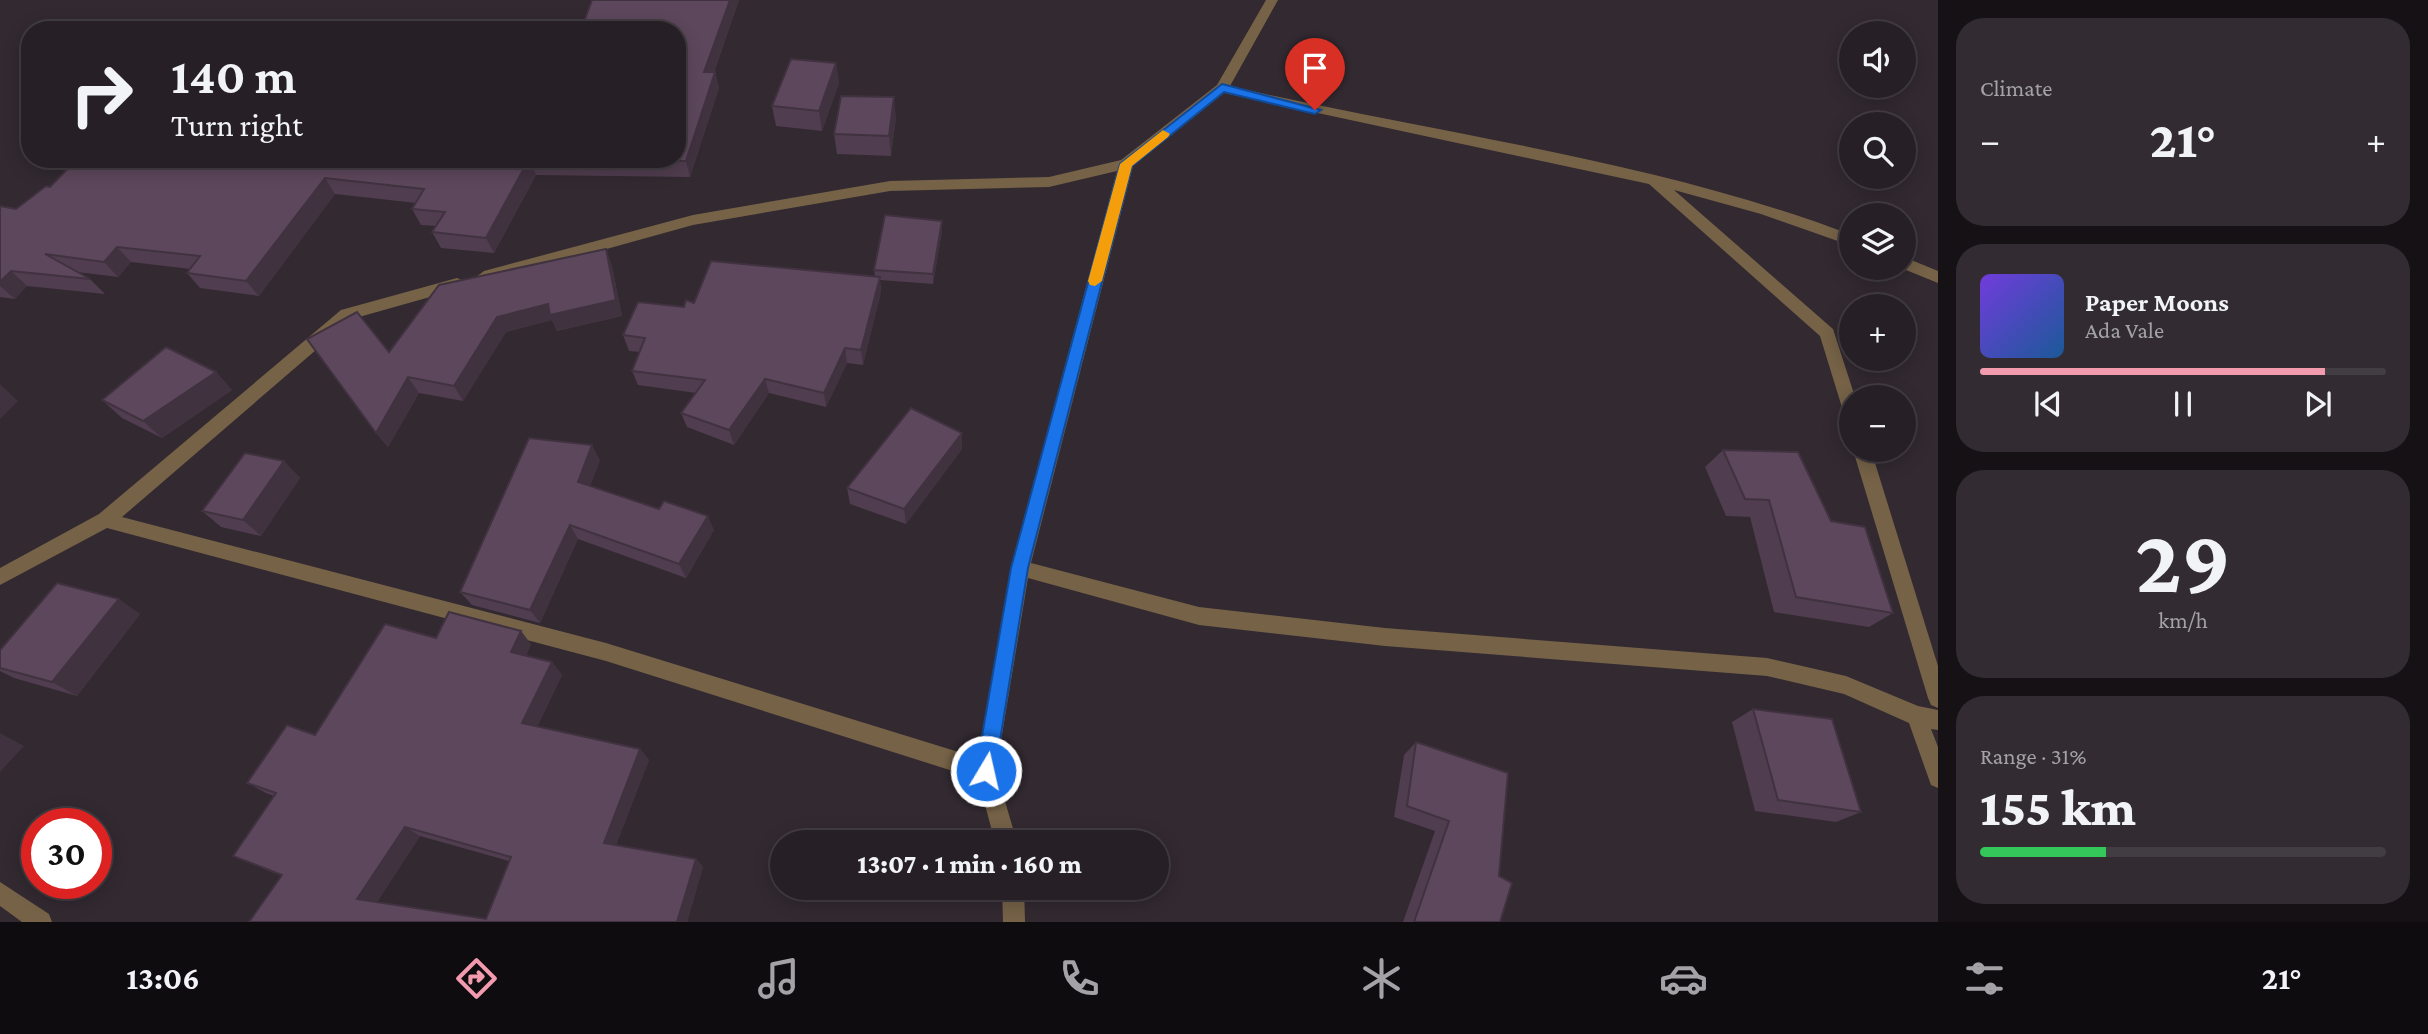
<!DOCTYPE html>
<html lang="en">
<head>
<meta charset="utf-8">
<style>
	:root { --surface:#261f25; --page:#322c32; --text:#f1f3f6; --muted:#a4a2a7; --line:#423d42; --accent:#f29aae }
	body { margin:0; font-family:"Crimson Pro",serif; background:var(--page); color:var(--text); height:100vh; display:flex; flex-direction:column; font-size:26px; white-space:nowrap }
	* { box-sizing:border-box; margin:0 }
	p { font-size:23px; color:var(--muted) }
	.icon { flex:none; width:38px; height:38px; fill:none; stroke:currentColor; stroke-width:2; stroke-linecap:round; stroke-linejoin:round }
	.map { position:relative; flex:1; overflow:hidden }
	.drawer { display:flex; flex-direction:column; gap:18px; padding:18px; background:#151114; width:490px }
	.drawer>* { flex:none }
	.top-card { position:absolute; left:21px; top:21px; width:665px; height:147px; border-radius:28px; box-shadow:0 4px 18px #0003,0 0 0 2px var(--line); background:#261f25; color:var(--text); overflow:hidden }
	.fabs { position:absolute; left:1839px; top:21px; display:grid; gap:14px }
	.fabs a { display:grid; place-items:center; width:77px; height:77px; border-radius:50%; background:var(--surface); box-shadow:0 4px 18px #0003,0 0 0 2px var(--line); font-size:35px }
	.speed { position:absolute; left:21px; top:808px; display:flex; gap:14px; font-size:35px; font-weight:700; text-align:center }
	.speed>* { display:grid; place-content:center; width:91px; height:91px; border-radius:50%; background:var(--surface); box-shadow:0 4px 18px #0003,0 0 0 2px var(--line); line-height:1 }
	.speed .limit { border:10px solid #d22; background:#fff; color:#111 }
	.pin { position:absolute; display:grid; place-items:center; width:60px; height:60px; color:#fff; margin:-72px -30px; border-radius:50% 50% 50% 0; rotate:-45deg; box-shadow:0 0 7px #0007 }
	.pin .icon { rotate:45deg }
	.me { position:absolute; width:77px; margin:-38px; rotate:9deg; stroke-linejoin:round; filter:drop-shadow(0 0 5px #0008) }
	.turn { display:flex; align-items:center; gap:24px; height:147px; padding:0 35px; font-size:32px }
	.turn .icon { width:91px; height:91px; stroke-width:2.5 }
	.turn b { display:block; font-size:49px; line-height:60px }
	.big { font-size:52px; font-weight:800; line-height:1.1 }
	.drawer .tile { flex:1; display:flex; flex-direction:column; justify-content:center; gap:10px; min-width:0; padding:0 24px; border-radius:28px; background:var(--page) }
	.drawer .dial { align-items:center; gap:0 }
	.dial b { font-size:91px; line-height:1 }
	.song { display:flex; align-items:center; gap:21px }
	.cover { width:84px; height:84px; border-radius:10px; background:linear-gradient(135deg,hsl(260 70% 55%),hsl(210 70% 35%)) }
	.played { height:7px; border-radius:4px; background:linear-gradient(90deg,var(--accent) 85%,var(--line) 85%) }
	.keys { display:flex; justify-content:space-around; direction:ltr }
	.heat { display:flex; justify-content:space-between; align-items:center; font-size:38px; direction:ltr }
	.charge { height:10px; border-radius:5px; background:linear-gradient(90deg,#34c759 31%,var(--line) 0) }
	.trip { position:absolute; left:770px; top:830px; width:399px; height:70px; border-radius:35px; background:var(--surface); box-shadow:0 4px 18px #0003,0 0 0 2px var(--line); font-weight:800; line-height:70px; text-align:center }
	.dock { display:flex; height:112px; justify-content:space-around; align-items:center; background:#0f0c0f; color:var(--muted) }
	.dock .icon { width:49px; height:49px }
	.dock .active { color:var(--accent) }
	.dock b { font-size:32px; color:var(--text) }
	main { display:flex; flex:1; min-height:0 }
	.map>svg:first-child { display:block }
</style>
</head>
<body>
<main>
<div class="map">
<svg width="1938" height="922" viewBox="0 0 1938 922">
	<rect width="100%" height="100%" fill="#322931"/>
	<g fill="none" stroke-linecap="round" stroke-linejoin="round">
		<g fill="#756247" fill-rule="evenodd">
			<path d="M1266 0H1278L1230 86C1437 134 1652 159 1852 235V246L1761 214 1674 190 1833 329 1855 397H1852V421L1844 414 1820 336 1649 184 1224 93 1133 166 1031 563 1199 607 1385 628 1767 658 1846 676 1918 706 1938 710V730L1931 729 1938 747V788L1931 785 1909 723 1844 694 1767 676 1385 646 1199 625 1028 578 996 771 1017 842H995L978 779 606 661 107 528 0 585V568L99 514 341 310 457 278 462 280 465 284 462 288 352 319 122 517 606 643 978 758 1011 568 1117 171 1049 187 890 191 693 225 484 283 476 277 484 271 693 215 890 181 1049 177 1121 160 1217 85Z"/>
			<polygon points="1904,257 1938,271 1938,283 1901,268 1904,268"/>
			<polygon points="1853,450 1871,450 1938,666 1938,708 1931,705 1928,698"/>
			<polygon points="0,882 49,914 52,922 22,922 0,906"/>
			<polygon points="1002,887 1024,887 1025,922 1003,922"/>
		</g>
	</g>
	<g fill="#503d4f" fill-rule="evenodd">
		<polygon points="592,0 739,0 714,72 715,72 719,88 690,177 536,175 494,253 441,248 432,232 436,226 421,225 412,209 416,203 335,194 259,296 200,288 187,273 190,269 131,262 118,277 77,272 90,279 105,294 27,286 15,299 0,297 0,206 16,209 50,187 77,159 677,159"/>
		<polygon points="836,63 839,83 822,131 776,126 772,106"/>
		<polygon points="896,117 891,156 837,154 834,134"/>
		<polygon points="942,221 942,231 933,284 880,280 881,292 863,365 847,363 826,407 769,393 734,445 687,427 681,413 696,393 638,385 632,371 640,352 629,351 623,335 684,307 694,303 875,276 874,270"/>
		<polygon points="612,266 622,316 557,331 552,320 506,332 463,401 419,393 388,447 376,433 389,352"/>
		<polygon points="216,372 232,390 162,438 122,418 102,400"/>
		<polygon points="962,449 906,524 850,504 847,488"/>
		<polygon points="1723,450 1831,521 1893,613 1869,627 1774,612 1750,517 1726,516 1705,467"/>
		<polygon points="600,460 590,486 714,530 686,578 578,539 540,623 472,605 460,592"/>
		<polygon points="284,461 300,478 261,536 221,527 202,511"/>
		<polygon points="140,614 77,696 14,678 0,671 0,650"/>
		<path d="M436 638 531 644 526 656 552 662 562 675 537 727 640 749 649 760 616 845 696 859 703 867 687 922H249L281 876 233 856 274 796 266 793 247 783 315 735ZM420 836 509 861 486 919 377 902Z"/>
		<polygon points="1753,709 1861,812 1836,822 1755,811 1732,722"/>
		<polygon points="1416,742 1499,876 1500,922 1403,922 1435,831 1394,817 1404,755"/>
	</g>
	<g fill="#413240">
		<polygon points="730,0 739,0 708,87 704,72"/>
		<polygon points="836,63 839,83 822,131 819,111"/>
		<polygon points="715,72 719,88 690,177 686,161"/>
		<polygon points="894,97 896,117 891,156 889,136"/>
		<polygon points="529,159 536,175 494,253 486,238"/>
		<polygon points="325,178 335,194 259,296 246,281"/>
		<polygon points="942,221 942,231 933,284 933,274"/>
		<polygon points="117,247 131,262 118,277 104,262"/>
		<polygon points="606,249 612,266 622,316 557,331 552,320 506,332 463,401 454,386 497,317"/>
		<polygon points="11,271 27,286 15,299 0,286 0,282"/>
		<polygon points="880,277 881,292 863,365 861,350"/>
		<polygon points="845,348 847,363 826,407 824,393"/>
		<polygon points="216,372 232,390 162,438 143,421"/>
		<polygon points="408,377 419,393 388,447 376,433"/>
		<polygon points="765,379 769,393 734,445 729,430"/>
		<polygon points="0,384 18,401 0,419"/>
		<polygon points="962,433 962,449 906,524 904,509"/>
		<polygon points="592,445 600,460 586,497 578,482"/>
		<polygon points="284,461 300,478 261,536 243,520"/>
		<polygon points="708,516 714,530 686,578 679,564"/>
		<polygon points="570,525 578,539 540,623 530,610"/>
		<polygon points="119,599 140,614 77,696 52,682"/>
		<polygon points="521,631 531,644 522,664 511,652"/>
		<polygon points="552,662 562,675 533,735 522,723"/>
		<polygon points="0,733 24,746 0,772"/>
		<polygon points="640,749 649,760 613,852 604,843"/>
		<polygon points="405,827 420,836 374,907 357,899"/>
		<polygon points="696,859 703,867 687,922 677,922"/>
	</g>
	<g fill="#5d475c" stroke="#413240" stroke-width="2" fill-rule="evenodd">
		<polygon points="592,0 730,0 704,72 715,72 686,161 529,159 486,238 432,232 445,212 412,209 424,189 325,178 246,281 187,273 200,256 117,247 104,262 45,254 90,279 11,271 0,282 0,206 16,209 46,186 50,187 77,159 677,159 677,30 581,30"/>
		<polygon points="791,59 836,63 819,111 772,106"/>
		<polygon points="841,96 894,97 889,136 834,134"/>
		<polygon points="885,215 942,221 933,274 874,270"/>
		<polygon points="606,249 616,300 550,315 548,304 497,317 454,386 408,377 376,433 307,339 357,312 389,352 439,285"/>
		<polygon points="711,261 880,277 861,350 845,348 824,393 765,379 729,430 681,413 705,380 632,371 645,338 623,335 638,302 684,307 686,300 694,303"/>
		<polygon points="166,347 216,372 143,421 102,400"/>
		<polygon points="911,408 962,433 904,509 847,488"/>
		<polygon points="529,438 592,445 578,482 659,509 664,501 708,516 679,564 570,525 530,610 460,592"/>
		<polygon points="1723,450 1798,452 1831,521 1865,527 1893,613 1796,597 1769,500 1745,499"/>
		<polygon points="245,453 284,461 243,520 202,511"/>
		<polygon points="57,583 119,599 52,682 0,668 0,650"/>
		<path d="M449 612 521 631 511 652 552 662 522 723 640 749 604 843 696 859 677 922H249L282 875 233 856 276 793 247 783 287 725 315 735 385 624 436 638ZM405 827 511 857 486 919 357 899Z"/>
		<polygon points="1753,709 1832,719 1861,812 1778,800"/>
		<polygon points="1416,742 1508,773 1499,876 1512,883 1500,922 1414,922 1449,821 1407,806"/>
	</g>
	<polygon fill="#1a73e8" stroke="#114b97" stroke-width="2" points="1222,84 1321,110 1315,114 1224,92 1132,166 1028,568 995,771 993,778 986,780 979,778 976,771 1011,568 1120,164"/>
	<polygon fill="#f59e0b" points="1163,130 1170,134 1168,137 1132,166 1102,281 1095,286 1090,285 1088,281 1120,164"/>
</svg>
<div class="fabs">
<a><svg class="icon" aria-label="sound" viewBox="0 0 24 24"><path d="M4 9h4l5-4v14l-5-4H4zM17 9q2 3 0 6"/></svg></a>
<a><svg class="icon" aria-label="search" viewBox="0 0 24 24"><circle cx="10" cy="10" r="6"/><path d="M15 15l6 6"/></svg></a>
<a><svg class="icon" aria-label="layers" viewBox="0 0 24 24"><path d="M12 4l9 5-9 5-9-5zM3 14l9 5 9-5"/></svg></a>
<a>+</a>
<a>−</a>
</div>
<div class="speed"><div class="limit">30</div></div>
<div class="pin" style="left:1315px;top:110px;background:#d93025"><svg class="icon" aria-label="arrive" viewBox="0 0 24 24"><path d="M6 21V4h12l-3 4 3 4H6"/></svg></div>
<svg class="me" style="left:986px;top:771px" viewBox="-20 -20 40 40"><circle r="17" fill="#1a73e8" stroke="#fff" stroke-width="3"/><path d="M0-11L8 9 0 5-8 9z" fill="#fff"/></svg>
<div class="trip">13:07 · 1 min · 160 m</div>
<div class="top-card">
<div class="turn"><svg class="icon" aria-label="right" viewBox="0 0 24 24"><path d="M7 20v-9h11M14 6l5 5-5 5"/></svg><div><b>140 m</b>Turn right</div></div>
</div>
</div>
<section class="drawer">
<div class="tile"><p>Climate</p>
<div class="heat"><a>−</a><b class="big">21°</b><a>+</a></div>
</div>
<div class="tile">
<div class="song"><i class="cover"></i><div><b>Paper Moons</b><p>Ada Vale</p></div></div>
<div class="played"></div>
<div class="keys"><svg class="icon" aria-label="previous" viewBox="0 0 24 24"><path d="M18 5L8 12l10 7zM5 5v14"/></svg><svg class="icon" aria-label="pause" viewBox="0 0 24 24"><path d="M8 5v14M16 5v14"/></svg><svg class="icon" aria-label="next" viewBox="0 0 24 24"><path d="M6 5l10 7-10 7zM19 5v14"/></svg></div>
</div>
<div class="tile dial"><b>29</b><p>km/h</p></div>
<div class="tile"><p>Range · 31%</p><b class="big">155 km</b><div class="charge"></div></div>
</section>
</main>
<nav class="dock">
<b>13:06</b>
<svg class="icon active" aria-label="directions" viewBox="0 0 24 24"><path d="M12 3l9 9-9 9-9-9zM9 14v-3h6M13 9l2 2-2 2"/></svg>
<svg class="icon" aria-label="music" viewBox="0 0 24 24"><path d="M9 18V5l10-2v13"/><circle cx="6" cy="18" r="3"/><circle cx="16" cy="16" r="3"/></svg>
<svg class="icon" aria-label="phone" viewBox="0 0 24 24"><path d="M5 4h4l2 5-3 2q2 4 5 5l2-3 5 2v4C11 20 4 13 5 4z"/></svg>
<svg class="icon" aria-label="climate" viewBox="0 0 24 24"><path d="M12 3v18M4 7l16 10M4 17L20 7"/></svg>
<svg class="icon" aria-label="car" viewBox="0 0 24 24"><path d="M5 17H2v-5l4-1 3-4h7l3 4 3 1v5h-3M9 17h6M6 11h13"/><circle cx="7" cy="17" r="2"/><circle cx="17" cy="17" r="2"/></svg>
<svg class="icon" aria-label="filters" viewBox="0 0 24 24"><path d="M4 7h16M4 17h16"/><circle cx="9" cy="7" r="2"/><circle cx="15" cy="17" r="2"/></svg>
<b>21°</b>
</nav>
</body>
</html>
